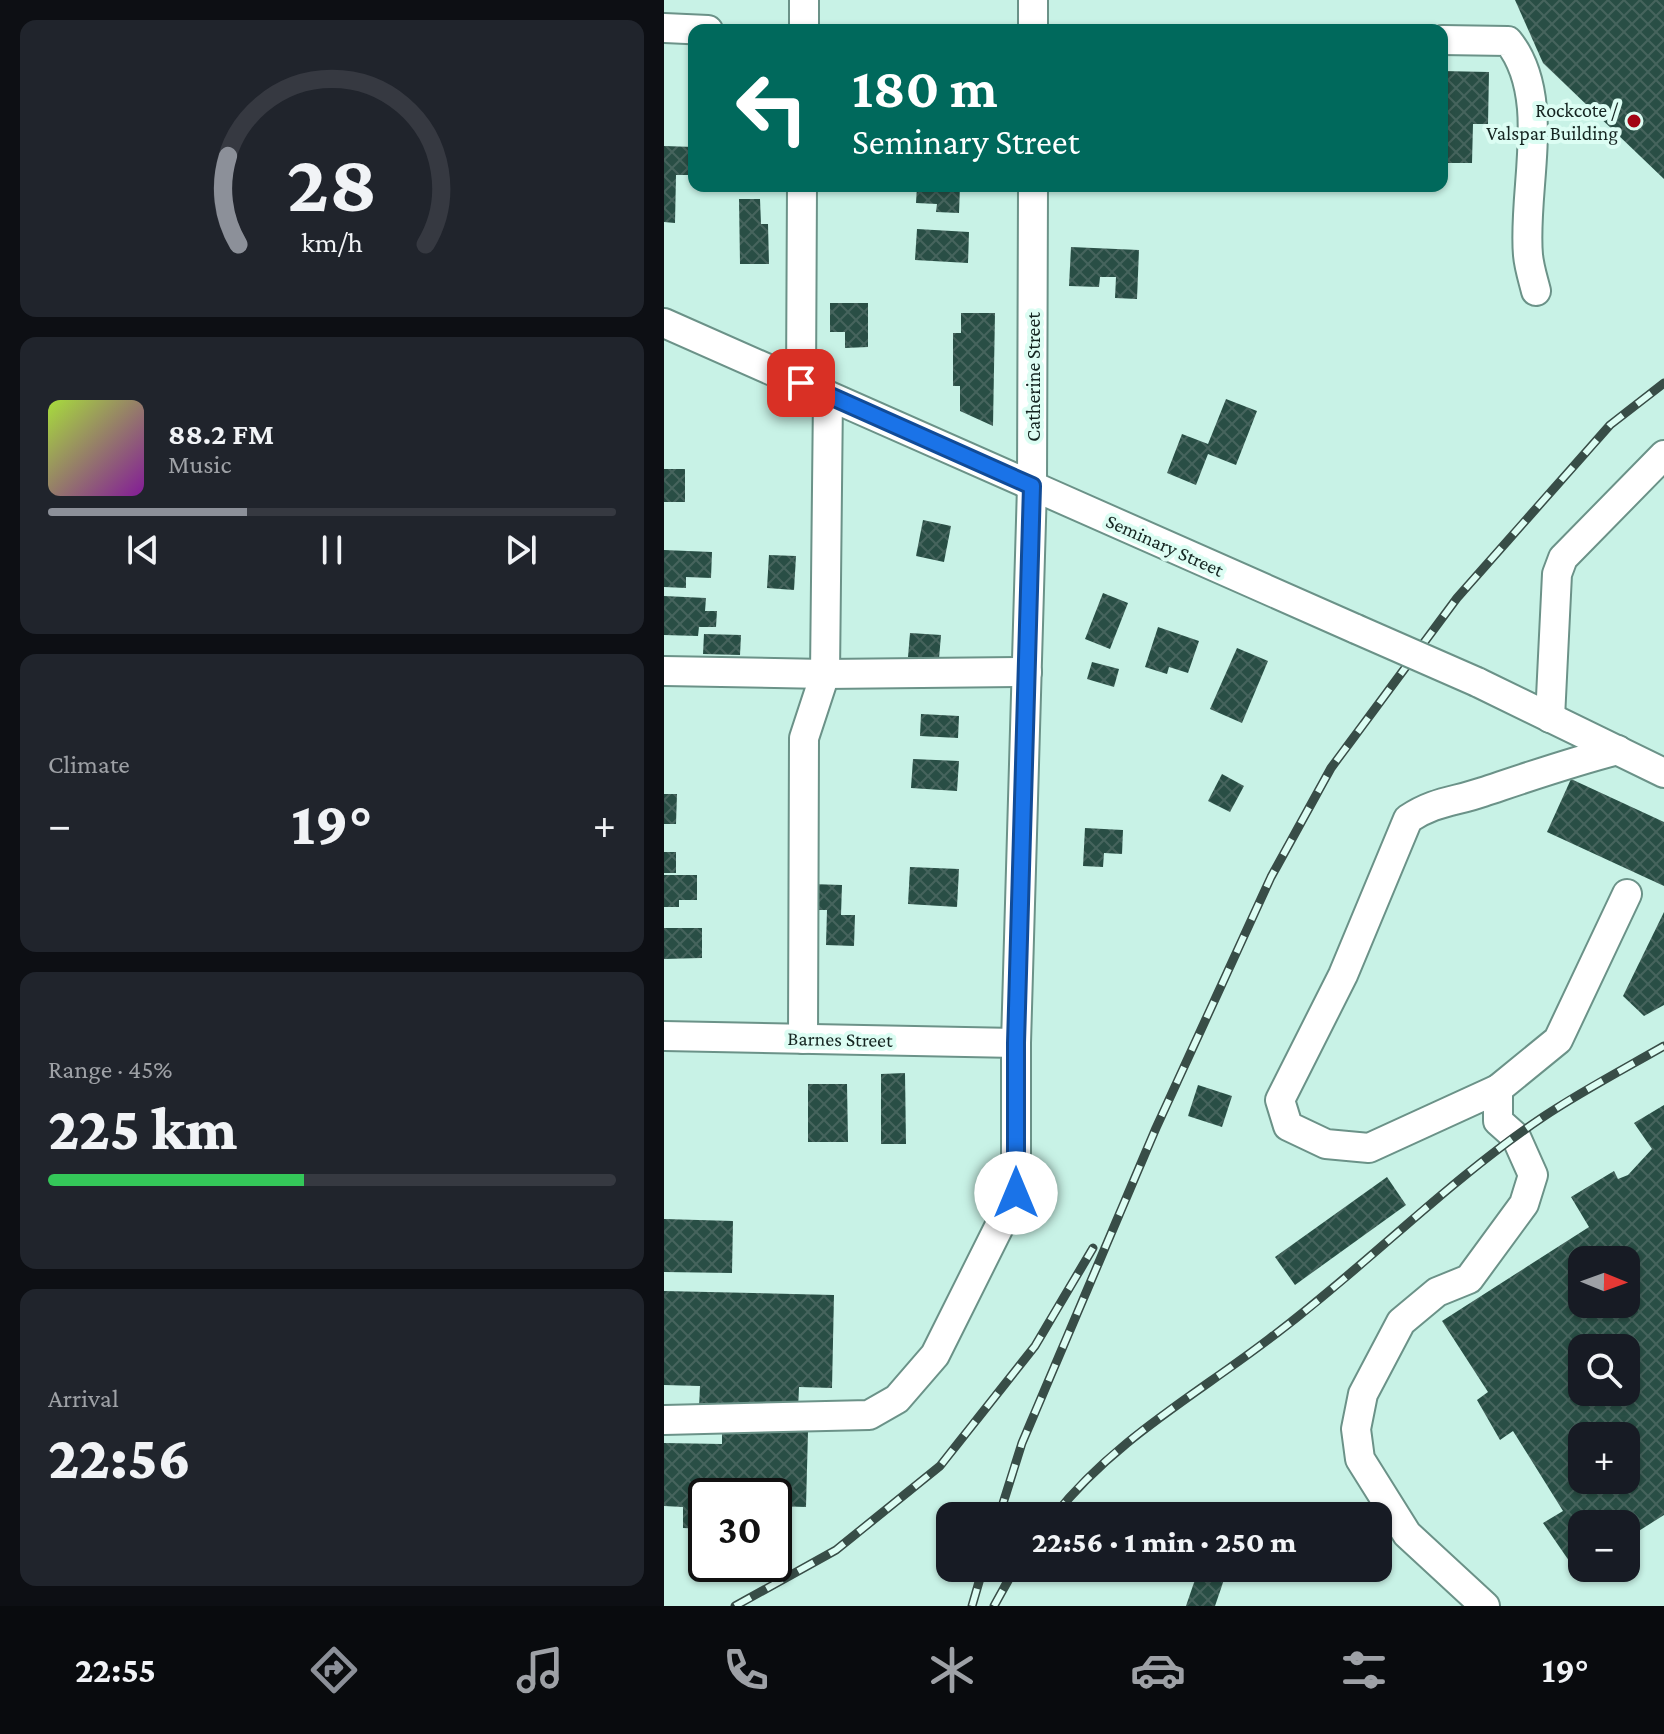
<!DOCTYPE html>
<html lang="en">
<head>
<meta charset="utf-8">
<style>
	:root { --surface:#171b24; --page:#20242c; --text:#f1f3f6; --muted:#9ea1a6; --line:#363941; --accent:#8c9099 }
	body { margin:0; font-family:"Crimson Pro",serif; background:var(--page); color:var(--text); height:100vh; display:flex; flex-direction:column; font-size:30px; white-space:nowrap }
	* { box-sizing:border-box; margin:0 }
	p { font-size:26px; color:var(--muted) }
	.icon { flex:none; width:44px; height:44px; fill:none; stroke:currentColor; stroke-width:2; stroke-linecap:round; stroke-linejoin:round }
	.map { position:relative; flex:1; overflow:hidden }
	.side { display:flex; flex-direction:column; gap:20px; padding:20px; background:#0d0f14; width:664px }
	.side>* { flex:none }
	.guide { position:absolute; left:24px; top:24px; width:760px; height:168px; border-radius:16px; box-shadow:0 2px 6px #0004; background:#00695c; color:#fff; overflow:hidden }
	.needle { width:52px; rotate:91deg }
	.fabs { position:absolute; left:904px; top:1246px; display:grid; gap:16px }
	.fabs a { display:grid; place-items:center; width:72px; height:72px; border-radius:16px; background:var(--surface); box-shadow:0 2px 6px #0004; font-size:40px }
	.speed { position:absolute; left:24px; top:1478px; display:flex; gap:16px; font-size:40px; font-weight:700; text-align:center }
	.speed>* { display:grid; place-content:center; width:104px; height:104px; border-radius:50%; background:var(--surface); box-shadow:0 2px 6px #0004; line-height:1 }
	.speed .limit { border:4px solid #111; border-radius:12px; background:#fff; color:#111 }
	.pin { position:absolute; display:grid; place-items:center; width:68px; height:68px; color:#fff; margin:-34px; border-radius:16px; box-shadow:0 4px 12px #0006 }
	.me { position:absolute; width:88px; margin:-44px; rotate:0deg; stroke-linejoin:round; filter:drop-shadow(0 0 6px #0008) }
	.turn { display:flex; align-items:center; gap:28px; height:168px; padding:0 32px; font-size:36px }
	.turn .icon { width:104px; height:104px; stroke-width:2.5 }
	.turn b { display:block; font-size:56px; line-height:68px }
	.big { font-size:60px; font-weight:800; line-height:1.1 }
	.side .tile { flex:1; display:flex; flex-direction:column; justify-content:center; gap:12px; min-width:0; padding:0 28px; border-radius:16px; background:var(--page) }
	.side .dial { align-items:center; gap:0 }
	.dial svg { height:208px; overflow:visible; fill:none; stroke:var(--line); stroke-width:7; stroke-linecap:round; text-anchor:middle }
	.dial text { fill:var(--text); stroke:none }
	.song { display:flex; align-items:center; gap:24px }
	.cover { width:96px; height:96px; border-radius:12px; background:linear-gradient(135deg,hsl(80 70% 55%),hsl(290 70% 35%)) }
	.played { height:8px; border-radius:4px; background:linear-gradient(90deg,var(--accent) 35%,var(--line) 35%) }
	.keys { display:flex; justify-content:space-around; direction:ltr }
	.heat { display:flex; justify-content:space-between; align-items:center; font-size:44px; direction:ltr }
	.charge { height:12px; border-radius:6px; background:linear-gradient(90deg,#34c759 45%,var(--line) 0) }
	.trip { position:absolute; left:272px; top:1502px; width:456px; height:80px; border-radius:16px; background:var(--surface); box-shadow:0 2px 6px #0004; font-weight:800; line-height:80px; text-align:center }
	.tab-bar { display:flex; height:128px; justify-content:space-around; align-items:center; background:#090b0e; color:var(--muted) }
	.tab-bar .icon { width:56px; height:56px }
	.tab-bar .current { color:var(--accent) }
	.tab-bar b { font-size:36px; color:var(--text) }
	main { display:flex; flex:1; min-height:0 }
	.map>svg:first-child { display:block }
</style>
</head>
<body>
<main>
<section class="side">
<div class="tile dial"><svg viewBox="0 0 100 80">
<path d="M14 69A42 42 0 1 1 86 69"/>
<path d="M14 69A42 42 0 0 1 10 35" stroke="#8c9099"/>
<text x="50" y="56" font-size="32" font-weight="700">28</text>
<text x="50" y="72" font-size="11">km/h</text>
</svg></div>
<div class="tile">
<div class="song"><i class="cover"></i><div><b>88.2 FM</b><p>Music</p></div></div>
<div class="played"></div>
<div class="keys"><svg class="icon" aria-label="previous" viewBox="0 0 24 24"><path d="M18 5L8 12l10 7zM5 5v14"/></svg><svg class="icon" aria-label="pause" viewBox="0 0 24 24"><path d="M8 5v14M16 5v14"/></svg><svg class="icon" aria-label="next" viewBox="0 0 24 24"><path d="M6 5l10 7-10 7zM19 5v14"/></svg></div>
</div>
<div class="tile"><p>Climate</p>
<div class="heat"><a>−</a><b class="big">19°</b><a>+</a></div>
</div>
<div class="tile"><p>Range · 45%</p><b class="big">225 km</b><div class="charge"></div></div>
<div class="tile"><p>Arrival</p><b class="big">22:56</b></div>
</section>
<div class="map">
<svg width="1000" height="1606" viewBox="0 0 1000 1606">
	<defs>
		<pattern id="building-cross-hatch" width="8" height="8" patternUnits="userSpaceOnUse" patternTransform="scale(2)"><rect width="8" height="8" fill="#294e45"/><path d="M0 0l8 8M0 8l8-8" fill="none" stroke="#46645d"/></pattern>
	</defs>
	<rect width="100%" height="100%" fill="#c8f2e6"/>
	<g fill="url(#building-cross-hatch)" fill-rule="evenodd">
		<polygon points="851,0 1000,0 1000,179 879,63"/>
		<polygon points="778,71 825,72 824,124 809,124 808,163 781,163 781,183"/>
		<polygon points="0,146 30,147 30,175 12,175 11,223 0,222"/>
		<polygon points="253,186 296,186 295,213 272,212 273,204 252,203"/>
		<polygon points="75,199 96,199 97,224 104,224 105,264 76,264"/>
		<polygon points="253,229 305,232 304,263 251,260"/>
		<polygon points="407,247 475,250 473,299 451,298 452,277 436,277 435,287 405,286"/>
		<polygon points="166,303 204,303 204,347 181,348 181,332 166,332"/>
		<polygon points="297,313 331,313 329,426 296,411 296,386 289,386 289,333 297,333"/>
		<polygon points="562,399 593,411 572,465 544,454 532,485 503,473 518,434 544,444"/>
		<rect x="0" y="469" width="21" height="33"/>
		<polygon points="259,520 287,526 280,562 252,556"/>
		<polygon points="0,550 48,552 47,578 22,577 22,588 0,587"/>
		<polygon points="105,555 132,556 130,590 103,588"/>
		<polygon points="439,593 464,603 446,649 421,639"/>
		<polygon points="0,596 42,598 41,611 53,611 52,627 35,627 34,636 0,635"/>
		<polygon points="494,627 535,641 524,673 505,667 503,674 481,667"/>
		<polygon points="246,633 277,635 275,659 244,657"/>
		<polygon points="40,634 77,635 76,655 39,654"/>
		<polygon points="573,648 604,661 578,723 546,709"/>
		<polygon points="428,662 455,669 450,687 423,679"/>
		<polygon points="257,714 295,716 294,738 256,736"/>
		<polygon points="249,759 295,761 293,791 247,788"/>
		<polygon points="558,774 580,786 566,812 544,801"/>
		<polygon points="907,779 1000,822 1000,886 883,832"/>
		<polygon points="0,794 13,794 12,824 0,824"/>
		<polygon points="421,828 459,830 458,854 440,853 439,867 419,866"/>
		<rect x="0" y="852" width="12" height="21"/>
		<polygon points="246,867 295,869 293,907 244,904"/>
		<polygon points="0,875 33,875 33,900 15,900 15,907 0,907"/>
		<polygon points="147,884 178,885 177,915 191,915 190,946 162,945 163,910 147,910"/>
		<polygon points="1000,912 1000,1005 980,1016 959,996"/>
		<polygon points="0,928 38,928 38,958 0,959"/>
		<polygon points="241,1073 242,1144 217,1144 217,1074"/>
		<polygon points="144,1084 183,1084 184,1142 144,1142"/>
		<polygon points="534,1085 568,1096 558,1127 524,1116"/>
		<path d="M1000 1105V1515L962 1539V1524H918V1567L912 1571 879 1523 899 1511 849 1431 836 1440 813 1400 824 1392 778 1321 925 1227 907 1197 950 1171 954 1179 964 1175 988 1149 970 1123ZM918 1260H962V1304H918ZM918 1348H962V1392H918ZM918 1436H962V1480H918Z"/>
		<polygon points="723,1177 742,1205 631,1285 611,1257"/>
		<polygon points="0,1219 69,1221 68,1273 0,1272"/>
		<polygon points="0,1291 170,1295 168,1388 135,1387 134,1411 35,1408 36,1386 0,1385"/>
		<polygon points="58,1429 144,1431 142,1507 110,1506 110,1496 42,1496 42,1529 19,1528 19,1507 0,1506 0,1443 58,1444"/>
		<polygon points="535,1568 564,1568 551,1606 522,1606"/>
	</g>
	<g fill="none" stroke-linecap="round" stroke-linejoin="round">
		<g stroke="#6b9288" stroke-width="32">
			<g id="minor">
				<polyline points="369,0 369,30"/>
				<polyline points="0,28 44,30"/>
				<polyline points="140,30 140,0"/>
				<path d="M778 40 844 41C889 97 858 190 864 255 865 267 869 279 872 291"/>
				<polyline points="0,323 692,629"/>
				<polyline points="137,383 138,186"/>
				<polyline points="0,671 161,674 363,672"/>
				<polyline points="813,682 1000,773"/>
				<polyline points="886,718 893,574 899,558 1000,455"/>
				<polyline points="0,1036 352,1043"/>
				<polyline points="139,1039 140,738 161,674 164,396"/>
				<path d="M834 1089 705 1148 662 1144 624 1126 616 1100 679 975 744 819C771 801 790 802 819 792 864 777 907 762 954 750"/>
				<polyline points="0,1420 205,1415 233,1399 271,1355 352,1193 352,1043 368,486 369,186"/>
				<polyline points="821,1606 743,1534 696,1459 692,1429 699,1394 737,1322 773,1292 805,1279 860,1204 869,1175 852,1137 834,1121 834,1089 894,1040 963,894"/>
			</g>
		</g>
		<use href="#minor" stroke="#fff" stroke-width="28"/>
		<g stroke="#384d47" stroke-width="9">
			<g id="rail">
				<polyline points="335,1516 358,1443 492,1128 607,877 667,768 793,598 946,425 1000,383"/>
				<path d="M390 1516C449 1441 530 1396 605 1339 699 1269 782 1182 879 1117 918 1091 960 1069 1000 1046"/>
				<polyline points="71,1606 172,1550 276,1466 371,1346 429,1248"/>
				<polyline points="308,1606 319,1568"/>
				<polyline points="330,1606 351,1568"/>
			</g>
		</g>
		<use href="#rail" stroke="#dcfdf3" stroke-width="6" stroke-dasharray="18" stroke-linecap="butt"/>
		<g stroke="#6b9288" stroke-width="32" stroke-linecap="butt">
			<polyline id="minor-bridge" points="692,629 813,682"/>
		</g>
		<use href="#minor-bridge" stroke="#fff" stroke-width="28"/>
	</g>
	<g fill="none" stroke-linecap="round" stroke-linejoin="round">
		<g stroke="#114b97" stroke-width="20">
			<polyline id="route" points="137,383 368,486 352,1043 352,1193"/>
		</g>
		<use href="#route" stroke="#1a73e8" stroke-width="14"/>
	</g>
	<circle fill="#a20615" stroke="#dcfdf3" stroke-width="3" cx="970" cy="121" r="8"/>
	<g text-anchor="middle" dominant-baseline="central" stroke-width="8" stroke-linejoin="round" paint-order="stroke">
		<g font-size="20" fill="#152521" stroke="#dcfdf3" text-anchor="end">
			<text x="954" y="110">Rockcote /<tspan x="954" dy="23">Valspar Building</tspan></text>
		</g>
		<g font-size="20" fill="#152521" stroke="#dcfdf3">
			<text transform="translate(369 377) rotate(-90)">Catherine Street</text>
			<text transform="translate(501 545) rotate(24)">Seminary Street</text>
			<text transform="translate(176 1039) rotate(1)">Barnes Street</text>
		</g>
	</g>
</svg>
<div class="fabs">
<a><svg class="needle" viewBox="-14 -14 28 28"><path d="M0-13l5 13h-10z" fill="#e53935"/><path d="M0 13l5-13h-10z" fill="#9ea1a6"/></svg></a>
<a><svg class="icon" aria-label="search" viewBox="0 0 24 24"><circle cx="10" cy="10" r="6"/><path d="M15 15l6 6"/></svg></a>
<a>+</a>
<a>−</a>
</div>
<div class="speed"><div class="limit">30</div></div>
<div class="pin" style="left:137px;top:383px;background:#d93025"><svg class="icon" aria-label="arrive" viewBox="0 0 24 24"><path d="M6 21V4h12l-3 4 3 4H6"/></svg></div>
<svg class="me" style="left:352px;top:1193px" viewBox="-20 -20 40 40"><circle r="19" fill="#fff"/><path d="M0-13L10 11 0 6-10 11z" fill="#1a73e8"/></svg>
<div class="trip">22:56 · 1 min · 250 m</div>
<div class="guide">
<div class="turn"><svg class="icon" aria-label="left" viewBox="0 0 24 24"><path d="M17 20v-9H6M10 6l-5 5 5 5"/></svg><div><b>180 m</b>Seminary Street</div></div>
</div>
</div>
</main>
<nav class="tab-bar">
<b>22:55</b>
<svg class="icon current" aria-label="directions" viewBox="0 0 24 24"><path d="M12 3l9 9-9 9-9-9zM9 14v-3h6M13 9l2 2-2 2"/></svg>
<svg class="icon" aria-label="music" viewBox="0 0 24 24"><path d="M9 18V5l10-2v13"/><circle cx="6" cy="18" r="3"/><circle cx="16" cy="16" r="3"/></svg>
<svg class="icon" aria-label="phone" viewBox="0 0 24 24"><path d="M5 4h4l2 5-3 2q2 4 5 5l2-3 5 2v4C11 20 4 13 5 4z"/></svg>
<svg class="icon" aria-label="climate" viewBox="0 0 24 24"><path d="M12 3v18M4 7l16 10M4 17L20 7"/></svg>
<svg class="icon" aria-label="car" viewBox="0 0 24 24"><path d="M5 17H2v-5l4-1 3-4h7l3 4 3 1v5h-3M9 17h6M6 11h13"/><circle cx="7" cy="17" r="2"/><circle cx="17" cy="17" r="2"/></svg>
<svg class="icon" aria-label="filters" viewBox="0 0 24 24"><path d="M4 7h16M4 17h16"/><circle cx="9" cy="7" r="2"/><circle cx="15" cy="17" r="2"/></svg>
<b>19°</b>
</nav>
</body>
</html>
